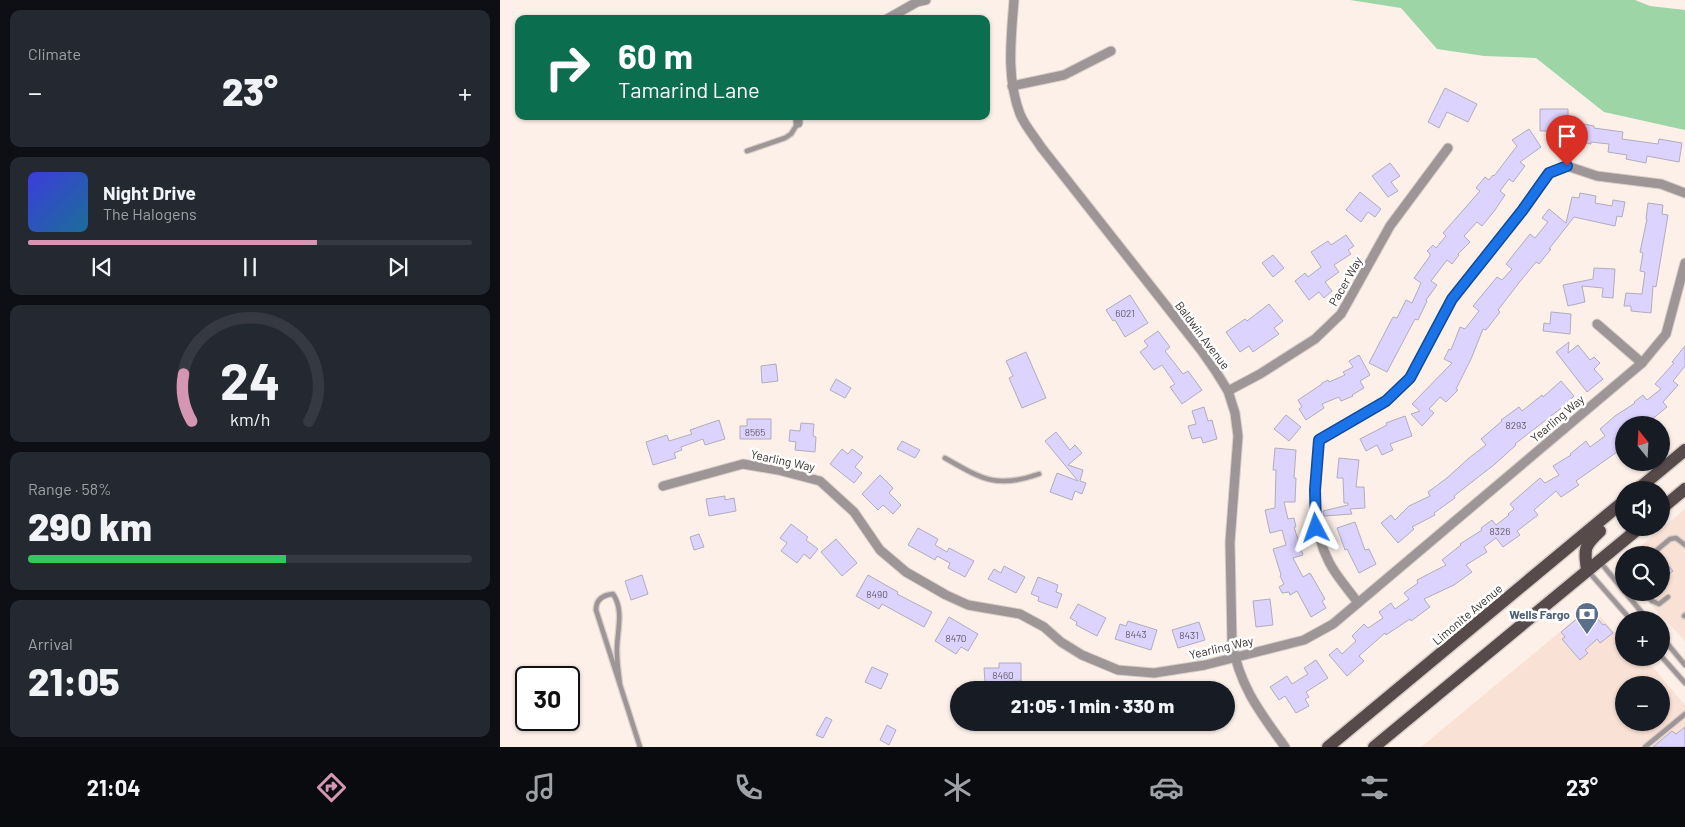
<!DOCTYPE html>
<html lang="en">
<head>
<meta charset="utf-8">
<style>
	:root { --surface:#171b24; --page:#242831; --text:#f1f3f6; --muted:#9ea1a6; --line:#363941; --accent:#d496b3 }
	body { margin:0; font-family:Barlow,sans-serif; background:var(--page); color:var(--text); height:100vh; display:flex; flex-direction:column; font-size:19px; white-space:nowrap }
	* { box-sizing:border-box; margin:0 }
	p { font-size:16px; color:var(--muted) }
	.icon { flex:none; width:28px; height:28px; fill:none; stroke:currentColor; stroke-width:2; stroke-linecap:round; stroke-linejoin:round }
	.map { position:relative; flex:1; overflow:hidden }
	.drawer { display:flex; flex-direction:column; gap:10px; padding:10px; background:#0d0f14; width:500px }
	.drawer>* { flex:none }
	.top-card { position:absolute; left:15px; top:15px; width:475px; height:105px; border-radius:10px; box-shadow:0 1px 4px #0004; background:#0b6e4f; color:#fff; overflow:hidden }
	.needle { width:32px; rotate:342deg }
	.buttons { position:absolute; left:1115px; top:416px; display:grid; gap:10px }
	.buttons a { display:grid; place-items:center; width:55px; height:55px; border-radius:50%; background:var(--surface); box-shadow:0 1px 4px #0004; font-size:25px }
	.speed { position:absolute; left:15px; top:666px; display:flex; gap:10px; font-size:25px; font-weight:700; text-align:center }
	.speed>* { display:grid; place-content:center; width:65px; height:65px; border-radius:50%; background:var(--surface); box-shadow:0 1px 4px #0004; line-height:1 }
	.speed .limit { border:2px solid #111; border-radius:8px; background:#fff; color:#111 }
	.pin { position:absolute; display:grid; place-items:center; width:42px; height:42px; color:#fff; margin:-51px -21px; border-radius:50% 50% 50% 0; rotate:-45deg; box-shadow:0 0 5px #0007 }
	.pin .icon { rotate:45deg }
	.me { position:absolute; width:55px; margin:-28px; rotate:356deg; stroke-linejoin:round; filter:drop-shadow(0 0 4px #0008) }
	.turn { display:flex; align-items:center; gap:18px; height:105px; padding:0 20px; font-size:22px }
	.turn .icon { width:65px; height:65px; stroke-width:2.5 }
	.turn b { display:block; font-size:35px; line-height:42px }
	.big { font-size:38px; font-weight:800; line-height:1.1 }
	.drawer .card { flex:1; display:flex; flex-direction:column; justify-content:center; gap:8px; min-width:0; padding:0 18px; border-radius:10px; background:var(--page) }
	.drawer .dial { align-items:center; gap:0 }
	.dial svg { height:130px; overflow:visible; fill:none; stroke:var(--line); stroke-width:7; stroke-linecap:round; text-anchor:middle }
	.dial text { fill:var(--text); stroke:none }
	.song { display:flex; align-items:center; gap:15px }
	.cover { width:60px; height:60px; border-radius:8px; background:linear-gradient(135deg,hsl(240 70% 55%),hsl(200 70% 35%)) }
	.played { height:5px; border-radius:2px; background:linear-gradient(90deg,var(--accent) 65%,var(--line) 65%) }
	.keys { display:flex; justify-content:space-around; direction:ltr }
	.heat { display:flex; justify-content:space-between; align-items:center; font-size:28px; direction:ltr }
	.charge { height:8px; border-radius:4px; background:linear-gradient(90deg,#34c759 58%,var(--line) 0) }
	.trip { position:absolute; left:450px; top:681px; width:285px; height:50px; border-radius:25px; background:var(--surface); box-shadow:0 1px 4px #0004; font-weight:800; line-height:50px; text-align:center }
	.tabs { display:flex; height:80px; justify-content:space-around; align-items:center; background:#090b0e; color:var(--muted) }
	.tabs .icon { width:35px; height:35px }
	.tabs .current { color:var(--accent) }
	.tabs b { font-size:22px; color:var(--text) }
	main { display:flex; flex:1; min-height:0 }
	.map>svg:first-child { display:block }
</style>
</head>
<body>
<main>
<section class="drawer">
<div class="card"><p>Climate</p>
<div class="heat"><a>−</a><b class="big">23°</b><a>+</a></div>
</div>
<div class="card">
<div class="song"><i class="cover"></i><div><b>Night Drive</b><p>The Halogens</p></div></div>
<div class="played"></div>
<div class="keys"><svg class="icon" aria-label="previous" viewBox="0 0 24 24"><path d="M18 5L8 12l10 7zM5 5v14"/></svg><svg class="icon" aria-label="pause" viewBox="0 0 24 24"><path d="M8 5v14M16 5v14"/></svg><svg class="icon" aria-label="next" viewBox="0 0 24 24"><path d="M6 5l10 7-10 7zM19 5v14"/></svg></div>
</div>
<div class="card dial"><svg viewBox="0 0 100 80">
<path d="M14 69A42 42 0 1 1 86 69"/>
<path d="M14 69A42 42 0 0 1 9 40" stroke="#d496b3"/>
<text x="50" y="56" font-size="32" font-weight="700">24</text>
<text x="50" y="72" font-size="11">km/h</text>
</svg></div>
<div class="card"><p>Range · 58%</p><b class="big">290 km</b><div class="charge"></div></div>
<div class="card"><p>Arrival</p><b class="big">21:05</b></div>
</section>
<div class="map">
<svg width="1185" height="747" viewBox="0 0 1185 747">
	<rect width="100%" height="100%" fill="#fdf0e9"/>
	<g fill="#fae1d5" fill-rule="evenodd">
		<polygon points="1185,509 1185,641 1140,593 1161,592 1161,555 1130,555"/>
		<path d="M1088 602 1121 640 1124 638V658H1145L1185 705V747H921L1078 617 1075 613ZM1124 685H1161V722H1124Z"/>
	</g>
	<polygon fill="#9dd5a6" points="850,0 1135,0 1150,6 1185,10 1185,130 1104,112 1036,58 984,56 937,49 901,8"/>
	<g fill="#dcd3fe" stroke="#b0adbc">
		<polygon points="945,88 977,104 968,122 947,112 939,128 928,122"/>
		<polygon points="1040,109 1068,109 1068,121 1094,126 1094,128 1123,132 1122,139 1158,144 1159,139 1182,143 1179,162 1147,156 1146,163 1126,159 1127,155 1108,152 1109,144 1091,142 1091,144 1072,140 1051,140 1051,131 1040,131"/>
		<polygon points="1029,129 1041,147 1020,162 1025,166 1013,182 1009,179 1000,191 1005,195 995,210 982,226 977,222 964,236 970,242 958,254 959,255 952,264 947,260 931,281 937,285 926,300 927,301 918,320 915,319 887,372 869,363 893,317 897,318 906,300 912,303 921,283 914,278 930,256 930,254 927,251 933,245 936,248 946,236 943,233 980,191 976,188 985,177 989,180 993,175 994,176 1017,146 1012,140"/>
		<polygon points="890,163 900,176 891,182 898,191 888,197 872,176"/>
		<polygon points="860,192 881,209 875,217 868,212 861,222 846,210"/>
		<polygon points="1080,193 1096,196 1095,203 1112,206 1113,200 1125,202 1122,217 1117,216 1115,226 1074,217 1049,249 1051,249 1039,264 1036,262 1018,284 998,310 1000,312 986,330 983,329 971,359 956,389 958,390 946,402 940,397 929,409 934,413 922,426 911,414 920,411 912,404 952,363 944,359 949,349 951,350 960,327 965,329 979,311 973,306 997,277 1002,280 1012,269 1006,264 1030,234 1035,238 1048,222 1042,218 1049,209 1066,223 1072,197 1079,198"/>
		<polygon points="1148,203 1163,205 1162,214 1168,215 1156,287 1153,286 1151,313 1131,311 1131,306 1124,306 1126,293 1142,294 1145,272 1140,271 1143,253 1140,252 1147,219 1146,219"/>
		<polygon points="846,235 854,246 848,250 851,254 834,265 839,272 825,282 832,291 824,298 819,292 809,300 795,281 805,273 808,277 821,267 811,252 828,241 831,245"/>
		<polygon points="773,255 784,268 773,277 762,263"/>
		<polygon points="1094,268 1115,269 1113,298 1102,297 1103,288 1082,286 1085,302 1068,306 1063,285 1093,279"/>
		<polygon points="630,295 648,323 625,337 615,320 613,321 606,310"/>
		<polygon points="769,304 783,321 774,328 779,334 753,352 749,346 740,352 726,332 745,319 747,321"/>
		<polygon points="1051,312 1071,314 1070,334 1043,331 1044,323 1050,324"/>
		<polygon points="658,331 670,347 665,351 683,374 688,371 702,390 682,404 670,387 675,384 662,365 654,370 640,352 648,346 644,341"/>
		<polygon points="1069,342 1068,353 1078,345 1090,360 1094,357 1100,363 1094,369 1103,379 1087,392 1056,352"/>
		<polygon points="1185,346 1185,366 1173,381 1178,385 1163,402 1167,407 1145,425 1124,425 1124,447 1076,481 1079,485 1061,497 1056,491 1034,510 1038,515 1017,531 1020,535 1003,547 996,538 984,547 987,552 966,565 972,572 954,585 924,599 930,607 911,621 910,619 886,635 885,633 859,656 864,661 847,676 829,655 837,648 842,654 856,641 852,636 864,624 868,628 883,618 879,612 891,603 895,609 909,599 904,593 918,583 917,580 946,565 942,560 961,545 960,544 982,530 981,528 992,520 996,525 1009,515 1008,514 1014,509 1010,504 1040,478 1045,483 1059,475 1053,466 1071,455 1070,454 1086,441 1090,447 1105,436 1100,429 1115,416 1135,403 1134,402 1143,395 1147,400 1161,389 1155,384 1174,363 1172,362"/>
		<polygon points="526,352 546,398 522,408 509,378 513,376 506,361"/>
		<polygon points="859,355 870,375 860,381 864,388 852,395 853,396 841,401 839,397 822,404 824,408 806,420 799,409 802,407 798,400 822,384 822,383 828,380 829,382 845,375 843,372 853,367 849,361"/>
		<polygon points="276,364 278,381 262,383 261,366"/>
		<polygon points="336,379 351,388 345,398 330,390"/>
		<polygon points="1061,381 1074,396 1060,409 1015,444 1016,445 995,464 954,496 955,498 934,513 935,515 912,527 914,529 898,543 881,523 891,515 895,520 909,506 930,496 928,492 947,478 969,458 986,445 981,439 1002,421 1001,420 1019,407 1022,411 1042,395 1043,397"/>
		<polygon points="704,407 708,421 712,420 717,439 703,443 701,437 692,439 688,426 696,424 692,411"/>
		<polygon points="786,415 801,427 789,441 774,429"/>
		<polygon points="905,416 912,436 890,444 893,450 882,455 877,445 866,451 860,439 887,425 886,423"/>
		<polygon points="247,419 271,419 271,439 240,439 240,426 247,426"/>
		<polygon points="219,420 225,439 205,445 203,439 181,447 182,450 174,453 176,458 153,465 146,442 167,435 169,441 192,434 190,430"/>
		<polygon points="301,423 314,424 313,436 316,437 315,452 295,450 296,442 289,441 290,430 300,431"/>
		<polygon points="556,432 570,450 575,445 582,453 568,465 583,470 580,481 586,483 582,494 575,491 572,500 550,492 557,473 578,481 545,441"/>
		<polygon points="402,441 420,450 415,458 397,449"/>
		<polygon points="775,448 796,450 794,478 796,478 795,502 784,502 788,519 794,518 796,527 794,527 803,555 793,558 803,577 810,573 825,599 822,601 826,608 811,617 797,591 790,595 789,592 782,593 779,587 784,584 780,576 781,575 773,549 786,545 782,530 770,533 765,510 775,508 776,470 773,470"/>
		<polygon points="342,449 348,454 352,449 363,457 355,467 362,473 354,483 330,464"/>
		<polygon points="839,458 859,460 856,487 864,487 865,508 850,509 852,514 824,516 823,511 848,505 848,503 844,503 843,478 837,478"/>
		<polygon points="380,475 393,488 389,493 401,505 393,514 383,505 378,510 362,494"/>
		<polygon points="225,496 225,500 234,498 236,511 209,516 206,499"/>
		<polygon points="855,522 865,550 869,549 876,564 859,573 847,549 845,550 837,528"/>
		<polygon points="291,524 308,537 306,540 318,549 310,559 304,554 297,563 281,551 287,543 280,538"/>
		<polygon points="418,528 438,539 435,545 447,552 449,548 474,561 465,577 448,568 450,563 437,556 435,560 408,545"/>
		<polygon points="199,534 204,547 194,550 190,537"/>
		<polygon points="336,539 357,563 342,576 321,552"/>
		<polygon points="1161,557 1173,571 1161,580"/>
		<polygon points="504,566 525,577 516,593 488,579 494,569 501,573"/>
		<polygon points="142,575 148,594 131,600 125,581"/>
		<polygon points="368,575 398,592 397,594 432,612 424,627 382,604 379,609 356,596"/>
		<polygon points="538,577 558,585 556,592 562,594 557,608 538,601 539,597 531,594"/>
		<polygon points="770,599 773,625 756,627 753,601"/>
		<polygon points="578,604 606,618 597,636 576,625 577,622 570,618"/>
		<polygon points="1086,605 1103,625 1105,624 1113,633 1100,643 1097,639 1085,650 1088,653 1080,660 1062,639 1065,637 1061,632 1080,616 1077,613"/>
		<polygon points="449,617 478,634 468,651 461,647 456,654 435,641"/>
		<polygon points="628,621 657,630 651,650 615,639 620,624 626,626"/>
		<polygon points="699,622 705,640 678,648 672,630"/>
		<polygon points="816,660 828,678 806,692 809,697 805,699 809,706 796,713 785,696 779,700 770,687 787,676 792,684 808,674 804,668"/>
		<polygon points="499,663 521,663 521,681 485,682 484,668 499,668"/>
		<polygon points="372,667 388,674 381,689 365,682"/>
		<polygon points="326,717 332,720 323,738 316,735"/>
		<polygon points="387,725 396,730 389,745 380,740"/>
		<polygon points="1185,727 1185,747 1153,747 1172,731 1176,734"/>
	</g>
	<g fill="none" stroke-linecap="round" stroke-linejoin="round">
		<g stroke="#dacec8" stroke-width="7">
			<g id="lane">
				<polyline points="247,151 285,138 291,134 298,123"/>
				<path d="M445 458C482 479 496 489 539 474"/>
				<polyline points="1151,555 1170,539 1176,538 1185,545"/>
				<polyline points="1101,563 1124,591"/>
				<polyline points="1088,571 1131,620"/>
				<polyline points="1125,592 1148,620"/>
				<polyline points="1144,592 1152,601 1159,604 1168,597"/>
				<polyline points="1184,616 1185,615"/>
				<polyline points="1161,636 1185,665"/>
				<polyline points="1161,656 1185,683"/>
				<path d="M120 685C119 675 117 664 117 653 116 634 125 611 113 594 103 595 96 599 96 610L140 747"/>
				<polyline points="1145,747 1185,714"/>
			</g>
		</g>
		<g stroke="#dacec8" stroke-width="11">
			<g id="street">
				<path d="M514 0C511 39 506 77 520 114 525 126 534 136 541 147L701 350 715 370 728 391 735 413 738 436 730 542 732 643C740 687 760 712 785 747"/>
				<polyline points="387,19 417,2 426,0"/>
				<polyline points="512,86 564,75 611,51"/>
				<polyline points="298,123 298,116"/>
				<polyline points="1097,324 1142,363"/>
				<polyline points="728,391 760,374 815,339 841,314 890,226 948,148"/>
				<polyline points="163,486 243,464 278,470 320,481 354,512 380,550 406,572 446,595 468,605 520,614 544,627 561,642 582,655 618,670 654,673 705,665 804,640 833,624 858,603 1142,363 1166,334 1185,263"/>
				<path d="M858 603C849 590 836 576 829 562 809 524 816 481 819 440L886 401 910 378 952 299 1022 211 1049 173 1067 166 1097 176 1161 184 1185 193"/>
			</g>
		</g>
		<g stroke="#dacec8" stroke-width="15">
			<g id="primary">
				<polyline points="1137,490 1185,450"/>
				<polyline points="1161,509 1185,489"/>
				<path d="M1087 570C1084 548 1084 546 1100 531"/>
				<polyline points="828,747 1124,501"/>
				<polyline points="874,747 1139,528"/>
			</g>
		</g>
		<use href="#lane" stroke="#9d9596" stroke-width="4.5"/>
		<use href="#street" stroke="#9d9596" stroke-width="9"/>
		<use href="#primary" stroke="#574a4b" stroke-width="12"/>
	</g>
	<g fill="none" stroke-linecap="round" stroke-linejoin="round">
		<g stroke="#114b97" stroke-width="12">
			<polyline id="route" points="816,528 815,490 819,440 886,401 910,378 952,299 1022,211 1049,173 1067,166"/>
		</g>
		<use href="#route" stroke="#1a73e8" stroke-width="9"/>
	</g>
	<defs>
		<g id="bank-pin" transform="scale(1.25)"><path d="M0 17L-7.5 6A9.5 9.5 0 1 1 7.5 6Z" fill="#5c6f8a" stroke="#fff"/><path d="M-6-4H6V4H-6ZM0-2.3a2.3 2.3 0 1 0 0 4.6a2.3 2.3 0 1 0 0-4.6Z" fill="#fff"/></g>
	</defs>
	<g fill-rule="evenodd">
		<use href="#bank-pin" x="1087" y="614"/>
	</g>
	<g text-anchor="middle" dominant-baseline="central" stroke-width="5" stroke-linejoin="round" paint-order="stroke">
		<g font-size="10" fill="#625a63">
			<text x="625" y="313">6021</text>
			<text x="1016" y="425">8293</text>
			<text x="255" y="432">8565</text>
			<text x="1000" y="531">8326</text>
			<text x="377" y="594">8490</text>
			<text x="636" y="634">8443</text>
			<text x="689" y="635">8431</text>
			<text x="456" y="638">8470</text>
			<text x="503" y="675">8460</text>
		</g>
		<g font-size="12" fill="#39322f" stroke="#fff">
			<text transform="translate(845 281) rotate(-60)">Pacer Way</text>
			<text transform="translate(703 335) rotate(53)">Baldwin Avenue</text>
			<text transform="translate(1057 418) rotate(-40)">Yearling Way</text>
			<text transform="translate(283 460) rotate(12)">Yearling Way</text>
			<text transform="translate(967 614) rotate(-40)">Limonite Avenue</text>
			<text transform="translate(721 647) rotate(-13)">Yearling Way</text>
		</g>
		<g font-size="12" font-weight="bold" fill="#4e5e75" stroke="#fff" text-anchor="end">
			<text x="1070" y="614">Wells Fargo</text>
		</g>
	</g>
</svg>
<div class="buttons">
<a><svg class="needle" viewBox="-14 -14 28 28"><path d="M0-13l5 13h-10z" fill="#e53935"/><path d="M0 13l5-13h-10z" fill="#9ea1a6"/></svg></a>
<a><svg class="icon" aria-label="sound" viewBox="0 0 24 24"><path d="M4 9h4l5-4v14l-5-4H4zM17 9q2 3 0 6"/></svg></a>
<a><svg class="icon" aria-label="search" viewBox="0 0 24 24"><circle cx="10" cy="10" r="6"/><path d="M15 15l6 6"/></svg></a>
<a>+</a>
<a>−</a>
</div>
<div class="speed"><div class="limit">30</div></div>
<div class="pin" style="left:1067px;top:166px;background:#d93025"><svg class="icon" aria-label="arrive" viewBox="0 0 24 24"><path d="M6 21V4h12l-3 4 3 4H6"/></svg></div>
<svg class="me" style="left:816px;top:528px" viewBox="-20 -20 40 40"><path d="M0-17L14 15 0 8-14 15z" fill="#1a73e8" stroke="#fff" stroke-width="4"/></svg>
<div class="trip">21:05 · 1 min · 330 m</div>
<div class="top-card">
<div class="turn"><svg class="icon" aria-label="right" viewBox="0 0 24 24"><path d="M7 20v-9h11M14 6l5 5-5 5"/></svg><div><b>60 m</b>Tamarind Lane</div></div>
</div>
</div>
</main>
<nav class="tabs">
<b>21:04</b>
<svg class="icon current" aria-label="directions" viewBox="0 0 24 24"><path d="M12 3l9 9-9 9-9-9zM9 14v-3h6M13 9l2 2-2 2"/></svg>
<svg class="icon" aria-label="music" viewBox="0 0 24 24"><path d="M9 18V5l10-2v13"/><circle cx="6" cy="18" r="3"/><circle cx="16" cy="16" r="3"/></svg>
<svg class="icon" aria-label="phone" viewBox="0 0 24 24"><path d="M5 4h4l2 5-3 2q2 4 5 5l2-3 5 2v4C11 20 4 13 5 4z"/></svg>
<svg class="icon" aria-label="climate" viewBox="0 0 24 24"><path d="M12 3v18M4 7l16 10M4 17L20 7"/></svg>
<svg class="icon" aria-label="car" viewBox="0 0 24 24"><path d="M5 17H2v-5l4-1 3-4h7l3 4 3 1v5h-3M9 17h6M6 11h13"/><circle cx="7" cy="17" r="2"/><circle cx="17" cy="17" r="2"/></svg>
<svg class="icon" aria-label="filters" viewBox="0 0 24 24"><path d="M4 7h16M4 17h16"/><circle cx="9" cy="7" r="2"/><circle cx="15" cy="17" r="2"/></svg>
<b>23°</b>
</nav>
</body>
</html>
